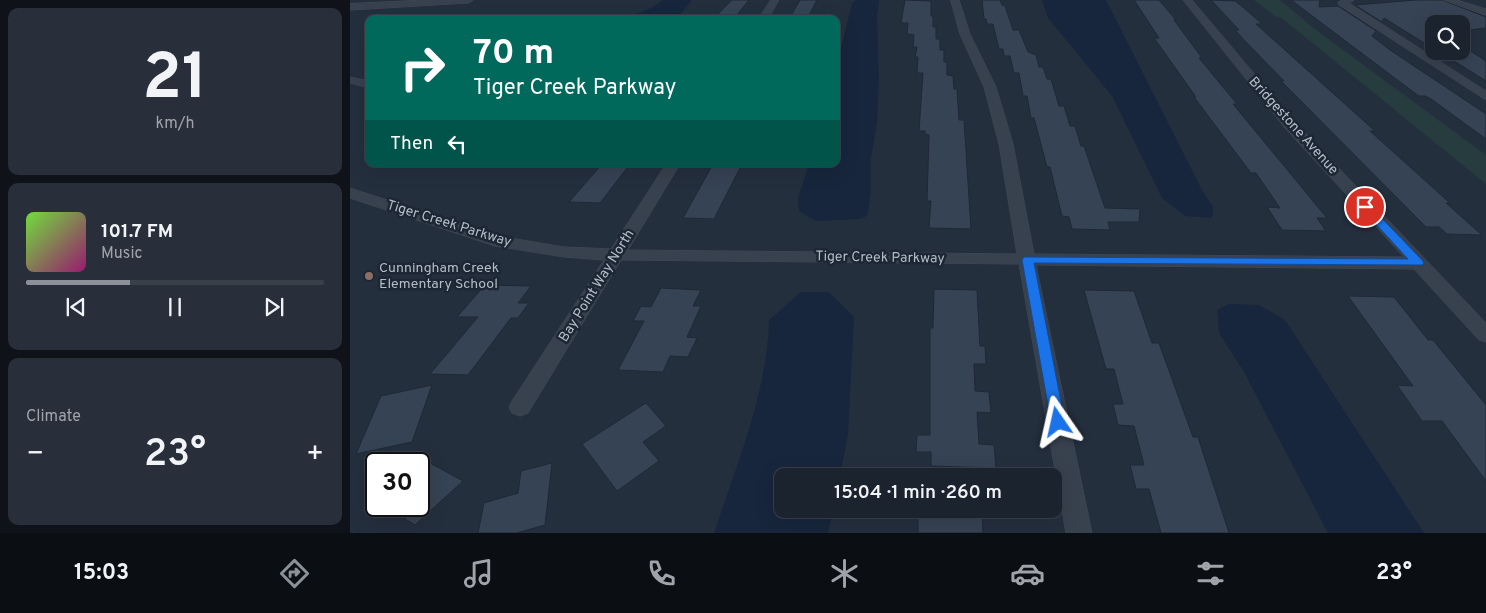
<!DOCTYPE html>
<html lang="en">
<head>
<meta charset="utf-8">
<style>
	:root { --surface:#1b232e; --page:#282f3a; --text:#f1f3f6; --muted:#a0a4aa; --line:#39404a; --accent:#8c9099 }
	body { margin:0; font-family:Overpass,sans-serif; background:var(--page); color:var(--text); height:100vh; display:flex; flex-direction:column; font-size:19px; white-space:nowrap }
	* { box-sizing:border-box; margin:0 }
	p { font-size:16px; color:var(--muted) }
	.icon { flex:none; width:28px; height:28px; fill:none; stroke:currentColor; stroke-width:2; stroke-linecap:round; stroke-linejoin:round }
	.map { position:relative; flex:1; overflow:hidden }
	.panel { display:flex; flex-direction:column; gap:8px; padding:8px; background:#0f1319; width:350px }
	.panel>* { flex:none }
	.guide { position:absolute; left:15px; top:15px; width:475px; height:152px; border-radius:10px; box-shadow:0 5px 20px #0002,0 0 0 1px var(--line); background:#00695c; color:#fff; overflow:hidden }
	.controls { position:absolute; left:1075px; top:15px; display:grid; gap:10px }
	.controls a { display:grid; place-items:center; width:45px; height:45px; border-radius:10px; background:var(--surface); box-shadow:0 5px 20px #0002,0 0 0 1px var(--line); font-size:25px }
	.speed { position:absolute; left:15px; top:452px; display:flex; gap:10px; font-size:25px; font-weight:700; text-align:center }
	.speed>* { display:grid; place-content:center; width:65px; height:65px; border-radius:50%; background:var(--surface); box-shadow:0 5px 20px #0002,0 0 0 1px var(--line); line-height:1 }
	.speed .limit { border:2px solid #111; border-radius:8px; background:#fff; color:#111 }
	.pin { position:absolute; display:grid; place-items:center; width:42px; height:42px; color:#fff; margin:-21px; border:2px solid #fff; border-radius:50%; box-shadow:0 1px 5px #0007 }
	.me { position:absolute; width:55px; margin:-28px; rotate:349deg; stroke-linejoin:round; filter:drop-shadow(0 0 4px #0008) }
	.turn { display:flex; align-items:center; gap:18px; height:105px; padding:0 25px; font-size:22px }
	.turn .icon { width:65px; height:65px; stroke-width:2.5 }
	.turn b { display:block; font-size:35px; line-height:42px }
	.then { display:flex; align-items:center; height:48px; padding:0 25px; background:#0003; gap:10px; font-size:19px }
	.big { font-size:38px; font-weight:600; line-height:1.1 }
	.panel .widget { flex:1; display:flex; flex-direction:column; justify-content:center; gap:8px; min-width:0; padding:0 18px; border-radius:10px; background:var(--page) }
	.panel .dial { align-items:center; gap:0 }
	.dial b { font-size:65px; line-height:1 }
	.song { display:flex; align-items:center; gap:15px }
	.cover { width:60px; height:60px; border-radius:8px; background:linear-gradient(135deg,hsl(100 70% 55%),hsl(320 70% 35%)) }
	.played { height:5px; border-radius:2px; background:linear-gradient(90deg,var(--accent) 35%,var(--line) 35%) }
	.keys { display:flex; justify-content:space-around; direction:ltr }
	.heat { display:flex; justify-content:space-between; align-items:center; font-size:28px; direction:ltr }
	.trip { position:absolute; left:424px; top:468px; width:288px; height:50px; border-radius:10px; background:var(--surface); box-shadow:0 5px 20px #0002,0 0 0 1px var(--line); font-weight:600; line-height:50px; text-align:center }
	.dock { display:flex; height:80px; justify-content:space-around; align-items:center; background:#0b0e12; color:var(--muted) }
	.dock .icon { width:35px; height:35px }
	.dock .on { color:var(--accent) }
	.dock b { font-size:22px; color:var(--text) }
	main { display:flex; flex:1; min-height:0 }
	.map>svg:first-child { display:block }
</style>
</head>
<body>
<main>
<section class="panel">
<div class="widget dial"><b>21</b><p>km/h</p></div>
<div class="widget">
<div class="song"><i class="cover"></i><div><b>101.7 FM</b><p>Music</p></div></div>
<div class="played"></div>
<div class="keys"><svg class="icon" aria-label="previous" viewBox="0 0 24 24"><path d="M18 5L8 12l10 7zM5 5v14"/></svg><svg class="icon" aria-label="pause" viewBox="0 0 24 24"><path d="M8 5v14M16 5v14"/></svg><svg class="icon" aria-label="next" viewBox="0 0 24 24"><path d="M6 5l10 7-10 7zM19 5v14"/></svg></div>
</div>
<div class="widget"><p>Climate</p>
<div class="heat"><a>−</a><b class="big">23°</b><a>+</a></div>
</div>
</section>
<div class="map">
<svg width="1136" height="533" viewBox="0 0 1136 533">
	<rect width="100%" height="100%" fill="#242f3e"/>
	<polygon fill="#263c3f" points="904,0 930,0 966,30 1136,155 1136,184 933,19 925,16"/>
	<g fill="#17263c">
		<polygon points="313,0 342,0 326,19 272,19 301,8"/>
		<polygon points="506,0 529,0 527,16 529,79 527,123 521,158 521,190 518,213 515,217 508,219 466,221 449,211 448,198 459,164 486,164 486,69 502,3"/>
		<polygon points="692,0 756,0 852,190 863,207 862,218 835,216 812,198 762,96 698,18"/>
		<path d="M451 292H479L504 317 498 434 490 476H432V509H483L478 533H364C387 464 417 393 419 320Z"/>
		<polygon points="879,304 909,305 935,320 1074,533 978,533 894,372 869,333 867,310"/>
	</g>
	<g fill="#364354" stroke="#1f2835">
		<polygon points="382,0 399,0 386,16 366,16"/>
		<polygon points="450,0 467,0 457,19 439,19"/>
		<polygon points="555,0 581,1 581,16 583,16 583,27 586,27 586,39 590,39 590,50 594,50 594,62 597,62 597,75 603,76 604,89 607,89 609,120 614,120 621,229 579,228 581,201 577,201 579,135 575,134 575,131 569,131 573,73 567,73 568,57 565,57 567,47 563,47 564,35 557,34 558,23 551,23"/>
		<polygon points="632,0 650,0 652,5 655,6 663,30 669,30 678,52 686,55 689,67 693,67 697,79 701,79 709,106 714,106 720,126 725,126 731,146 734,146 755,208 790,209 789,222 758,222 760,230 722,229 719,217 712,216 700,167 697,167 684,118 681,118 677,96 673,96 669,73 664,73 660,56 654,56 653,49 649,49 643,24 637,24 636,19 634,19"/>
		<polygon points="784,0 809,0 826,20 824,20 852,58 849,58 887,104 883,104 977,218 967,218 976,231 932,230 917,207 930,208 906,173 901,173 844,97 846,97 804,38 809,38"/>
		<polygon points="861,0 885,1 894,8 912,24 906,24 1025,131 1020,131 1100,203 1096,203 1132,235 1097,234 1089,227 1076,227 931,81 934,81 895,41 885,30 889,30"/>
		<polygon points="941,0 970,0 969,7 988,6 1026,31 1022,36 1040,50 1136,114 1136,139 1081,99 1075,96 1069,96 1050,82"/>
		<polygon points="1066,0 1092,0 1136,17 1136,28 1111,31 1111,24 1084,24 1084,49 1034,18 1032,22 1005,5"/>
		<polygon points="1111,45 1136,61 1136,81 1088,51 1111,51"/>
		<polygon points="252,164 280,164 250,203 219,202"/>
		<polygon points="363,164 392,164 364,219 333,218"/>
		<polygon points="135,285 181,286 168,303 179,303 168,318 161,318 118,375 80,374 128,317 107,317"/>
		<polygon points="311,288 351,290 343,306 351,306 337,337 347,338 338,357 320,356 313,372 268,370 294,321 283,321 291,306 301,307"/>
		<polygon points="584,289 627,290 630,346 635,346 636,364 624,364 625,391 639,392 641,413 627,412 629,444 644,445 646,468 581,466 581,452 566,452 567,435 580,435 580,328 583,328"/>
		<polygon points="734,290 784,291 802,343 809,343 843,437 848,437 879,533 811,533 799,489 786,489 780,465 794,465 784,426 768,425 763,404 773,404 764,369 756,369"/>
		<polygon points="998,296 1044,297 1078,340 1083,340 1136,405 1136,481 1092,421 1072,421 1047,385 1063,386"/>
		<polygon points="82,385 62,442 6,454 31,396"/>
		<polygon points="296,403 316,426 293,442 309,461 267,491 232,444"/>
		<polygon points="69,457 113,481 65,525 34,506 69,506"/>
		<polygon points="202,463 195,525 167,533 128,533 134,503 168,493 171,471"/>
		<polygon points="579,509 632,509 633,533 568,533 568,518 579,518"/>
	</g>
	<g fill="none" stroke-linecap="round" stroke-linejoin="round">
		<g stroke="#414a57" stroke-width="1">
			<g id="minor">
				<polygon points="75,0 123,0 119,3 0,10 0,4"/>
				<polygon points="421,0 429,0 418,19 409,19"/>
				<polygon points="601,0 609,0 620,34 646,87 663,144 684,254 1054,257 935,128 833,0 842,0 945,122 1136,323 1136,342 1129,340 1064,269 686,265 742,533 716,533 669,264 271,260 178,413 170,416 162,413 159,407 162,401 254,260 214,257 145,246 0,198 0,188 148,236 214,247 261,249 316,164 330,164 278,250 667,254 649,144 634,87 610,34"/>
				<polygon points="992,0 1004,0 999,3 1136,91 1136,100 989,5 988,3"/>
				<polygon points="1094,0 1107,0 1136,9 1136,15"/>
				<polygon points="0,77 19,81 19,88 0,83"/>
			</g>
		</g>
		<use href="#minor" fill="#38414e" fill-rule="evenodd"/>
	</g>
	<polygon fill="#1a73e8" stroke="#114b97" points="1015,204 1019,205 1072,260 1074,263 1072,265 684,263 715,422 713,427 708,429 702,427 672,260 674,257 1058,259 1012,209 1012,205"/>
	<circle fill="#8d6e63" stroke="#1d2633" stroke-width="2" cx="19" cy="276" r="5"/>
	<g text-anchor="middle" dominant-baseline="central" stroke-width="5" stroke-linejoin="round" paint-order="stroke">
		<g font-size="14" fill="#b4bcc9" stroke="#1d2633">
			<text transform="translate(943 126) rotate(48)">Bridgestone Avenue</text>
			<text transform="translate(99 224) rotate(17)">Tiger Creek Parkway</text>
			<text transform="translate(530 258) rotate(1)">Tiger Creek Parkway</text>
			<text transform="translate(247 286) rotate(-58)">Bay Point Way North</text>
		</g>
		<g font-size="14" fill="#b4bcc9" stroke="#1d2633" text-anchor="start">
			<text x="29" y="268">Cunningham Creek<tspan x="29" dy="16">Elementary School</tspan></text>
		</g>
	</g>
</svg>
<div class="controls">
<a><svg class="icon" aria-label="search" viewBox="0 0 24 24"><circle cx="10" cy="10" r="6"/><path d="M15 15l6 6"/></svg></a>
</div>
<div class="speed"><div class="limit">30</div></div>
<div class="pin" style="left:1015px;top:207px;background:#d93025"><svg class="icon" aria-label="arrive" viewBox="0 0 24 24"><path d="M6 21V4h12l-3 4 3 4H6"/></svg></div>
<svg class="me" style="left:708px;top:422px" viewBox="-20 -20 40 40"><path d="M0-17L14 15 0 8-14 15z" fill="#1a73e8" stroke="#fff" stroke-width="4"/></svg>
<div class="trip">15:04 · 1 min · 260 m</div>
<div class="guide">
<div class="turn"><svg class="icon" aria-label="right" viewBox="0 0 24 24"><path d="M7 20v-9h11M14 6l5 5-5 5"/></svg><div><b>70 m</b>Tiger Creek Parkway</div></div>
<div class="then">Then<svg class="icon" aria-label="left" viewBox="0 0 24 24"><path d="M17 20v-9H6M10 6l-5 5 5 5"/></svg></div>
</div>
</div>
</main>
<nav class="dock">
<b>15:03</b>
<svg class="icon on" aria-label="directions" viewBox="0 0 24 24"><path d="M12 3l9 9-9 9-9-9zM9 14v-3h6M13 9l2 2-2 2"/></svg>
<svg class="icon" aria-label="music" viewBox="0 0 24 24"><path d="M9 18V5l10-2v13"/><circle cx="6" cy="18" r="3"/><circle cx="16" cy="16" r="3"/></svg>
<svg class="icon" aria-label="phone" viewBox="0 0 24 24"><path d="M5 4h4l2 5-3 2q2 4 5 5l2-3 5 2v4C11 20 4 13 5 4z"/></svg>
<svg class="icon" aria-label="climate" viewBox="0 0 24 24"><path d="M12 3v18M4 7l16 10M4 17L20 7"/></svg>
<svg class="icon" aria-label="car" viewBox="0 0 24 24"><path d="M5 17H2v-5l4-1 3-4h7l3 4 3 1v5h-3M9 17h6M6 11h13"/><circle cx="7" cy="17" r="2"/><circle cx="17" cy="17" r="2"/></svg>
<svg class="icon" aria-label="filters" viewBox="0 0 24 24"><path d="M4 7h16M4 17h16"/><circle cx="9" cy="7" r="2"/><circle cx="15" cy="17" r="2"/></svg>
<b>23°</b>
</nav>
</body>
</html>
